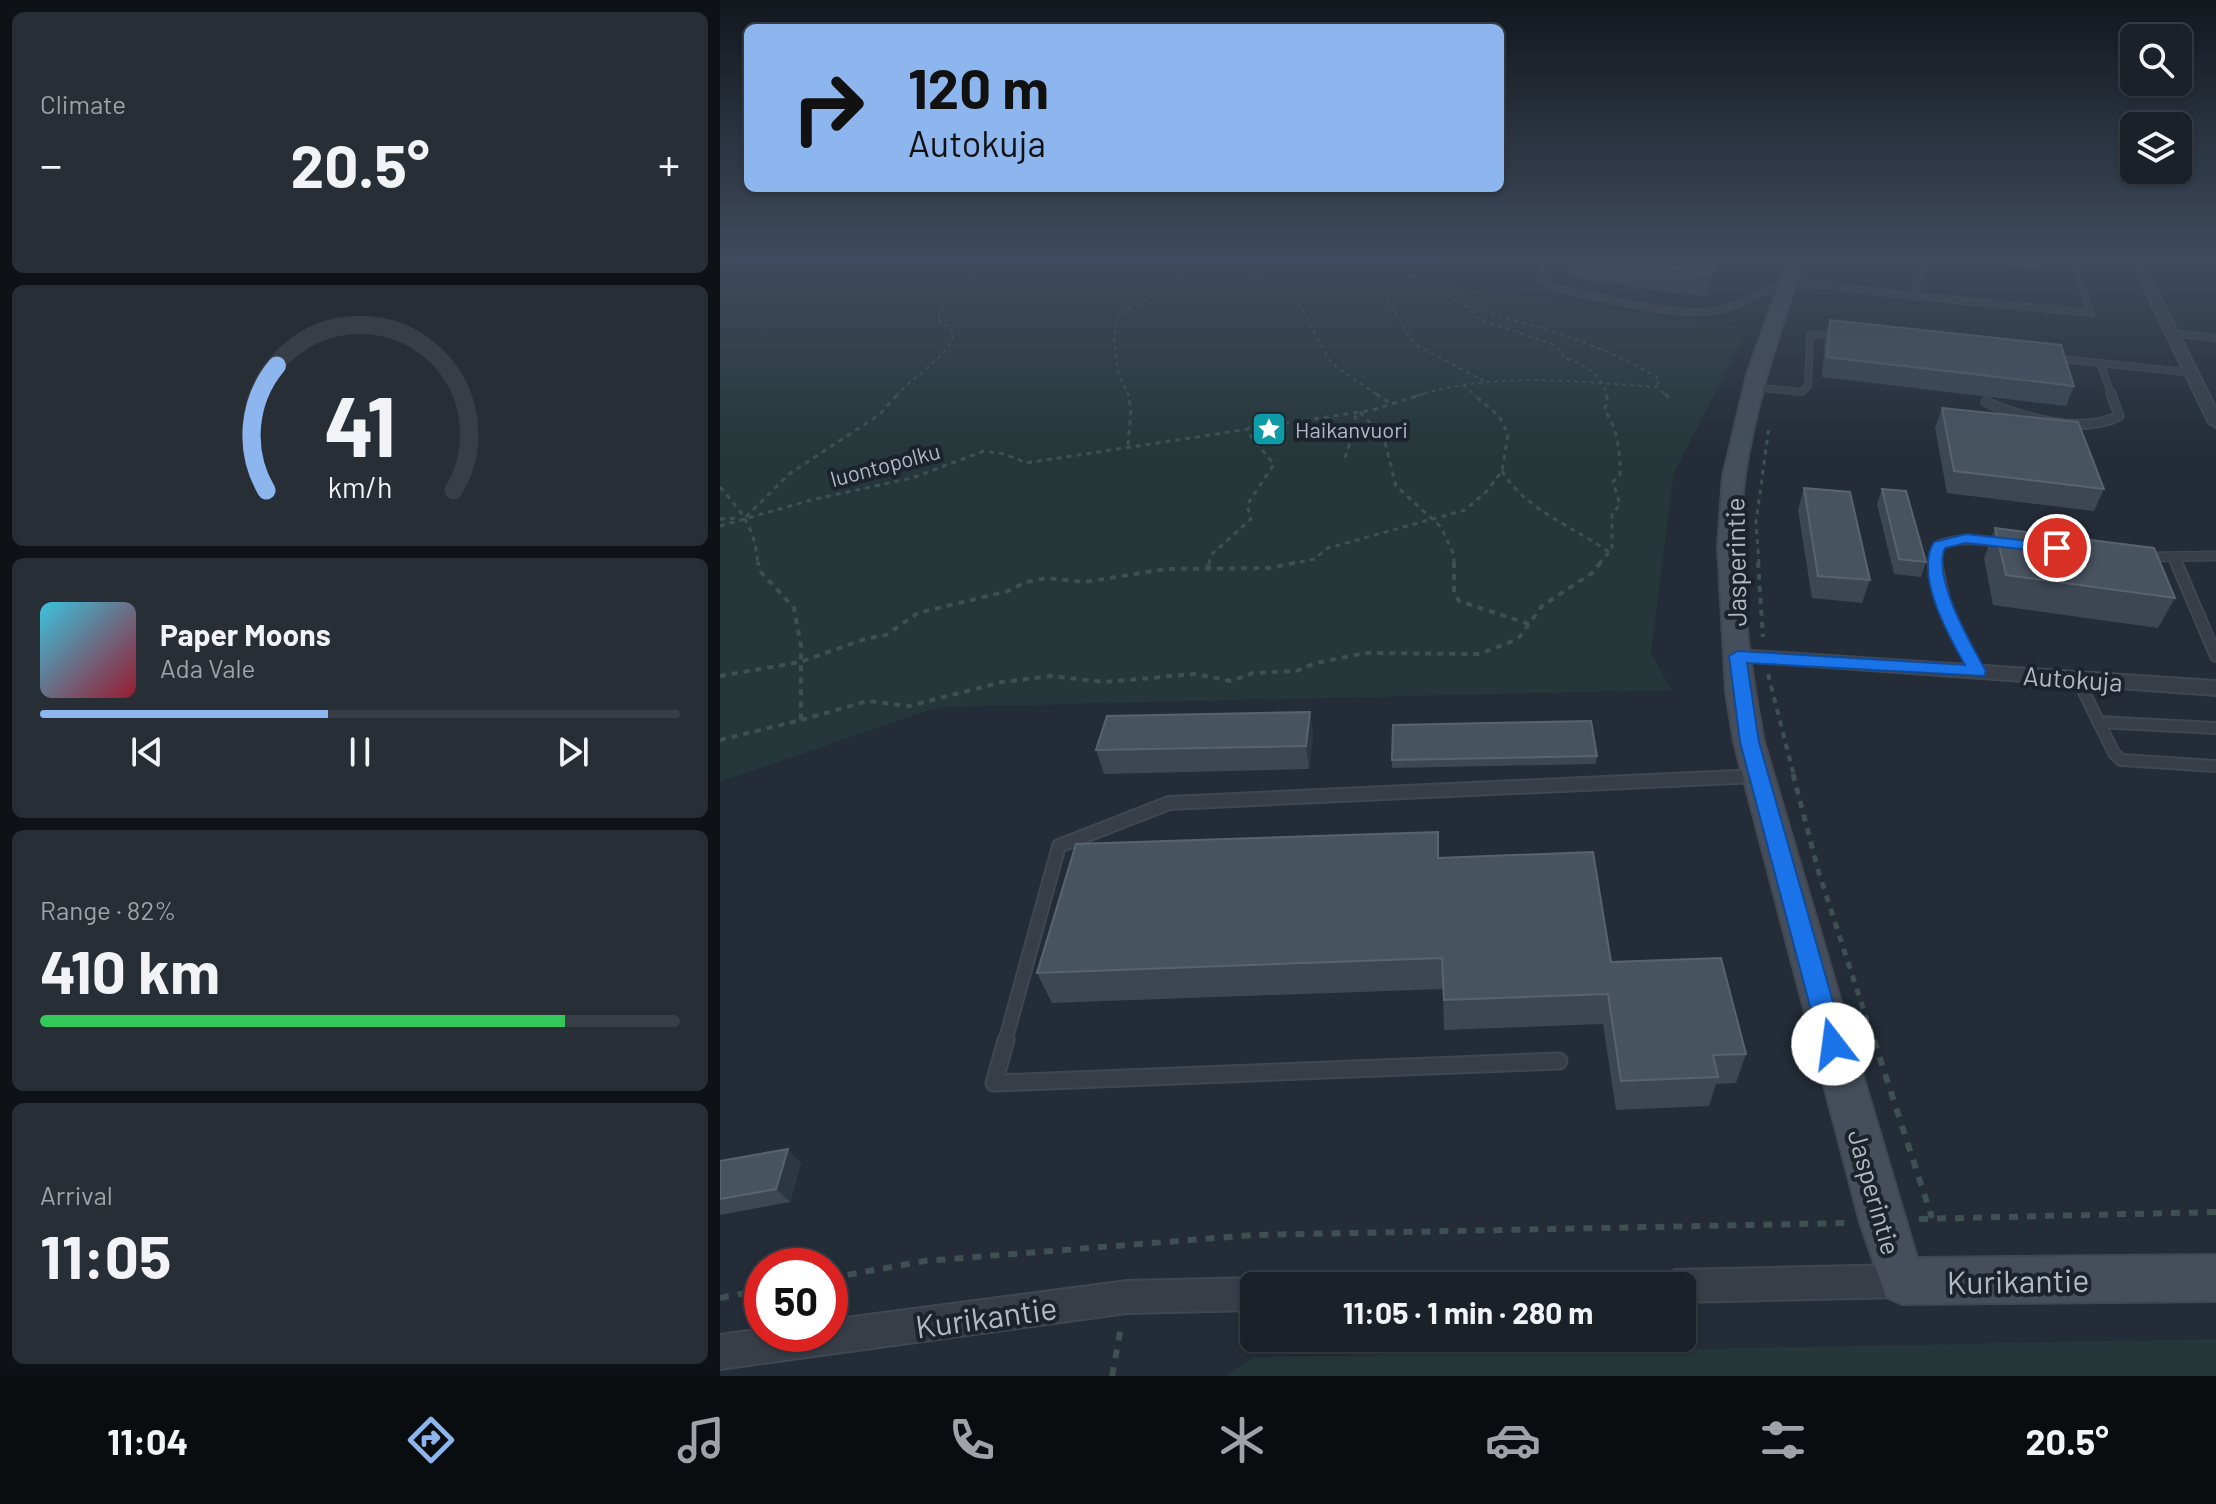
<!DOCTYPE html>
<html lang="en">
<head>
<meta charset="utf-8">
<style>
	:root { --surface:#1a2129; --page:#272e35; --text:#f1f3f6; --muted:#9fa3a8; --line:#383e46; --accent:#8db5ee }
	body { margin:0; font-family:Barlow,sans-serif; background:var(--page); color:var(--text); height:100vh; display:flex; flex-direction:column; font-size:30px; white-space:nowrap }
	* { box-sizing:border-box; margin:0 }
	p { font-size:26px; color:var(--muted) }
	.icon { flex:none; width:44px; height:44px; fill:none; stroke:currentColor; stroke-width:2; stroke-linecap:round; stroke-linejoin:round }
	.map { position:relative; flex:1; overflow:hidden }
	.side { display:flex; flex-direction:column; gap:12px; padding:12px; background:#0e1217; width:720px }
	.side>* { flex:none }
	.hud { position:absolute; left:24px; top:24px; width:760px; height:168px; border-radius:12px; box-shadow:0 2px 6px #0004,0 0 0 2px var(--line); background:#8db5ee; color:#111; overflow:hidden }
	.controls { position:absolute; left:1400px; top:24px; display:grid; gap:16px }
	.controls a { display:grid; place-items:center; width:72px; height:72px; border-radius:12px; background:var(--surface); box-shadow:0 2px 6px #0004,0 0 0 2px var(--line); font-size:40px }
	.speed { position:absolute; left:24px; top:1248px; display:flex; gap:16px; font-size:40px; font-weight:700; text-align:center }
	.speed>* { display:grid; place-content:center; width:104px; height:104px; border-radius:50%; background:var(--surface); box-shadow:0 2px 6px #0004,0 0 0 2px var(--line); line-height:1 }
	.speed .limit { border:12px solid #d22; background:#fff; color:#111 }
	.pin { position:absolute; display:grid; place-items:center; width:68px; height:68px; color:#fff; margin:-34px; border:4px solid #fff; border-radius:50%; box-shadow:0 2px 8px #0007 }
	.me { position:absolute; width:88px; margin:-44px; rotate:345deg; stroke-linejoin:round; filter:drop-shadow(0 0 6px #0008) }
	.turn { display:flex; align-items:center; gap:28px; height:168px; padding:0 32px; font-size:36px }
	.turn .icon { width:104px; height:104px; stroke-width:2.5 }
	.turn b { display:block; font-size:56px; line-height:68px }
	.big { font-size:60px; font-weight:700; line-height:1.1 }
	.side .widget { flex:1; display:flex; flex-direction:column; justify-content:center; gap:12px; min-width:0; padding:0 28px; border-radius:12px; background:var(--page) }
	.side .dial { align-items:center; gap:0 }
	.dial svg { height:208px; overflow:visible; fill:none; stroke:var(--line); stroke-width:7; stroke-linecap:round; text-anchor:middle }
	.dial text { fill:var(--text); stroke:none }
	.song { display:flex; align-items:center; gap:24px }
	.cover { width:96px; height:96px; border-radius:12px; background:linear-gradient(135deg,hsl(190 70% 55%),hsl(350 70% 35%)) }
	.played { height:8px; border-radius:4px; background:linear-gradient(90deg,var(--accent) 45%,var(--line) 45%) }
	.keys { display:flex; justify-content:space-around; direction:ltr }
	.heat { display:flex; justify-content:space-between; align-items:center; font-size:44px; direction:ltr }
	.charge { height:12px; border-radius:6px; background:linear-gradient(90deg,#34c759 82%,var(--line) 0) }
	.trip { position:absolute; left:520px; top:1272px; width:456px; height:80px; border-radius:12px; background:var(--surface); box-shadow:0 2px 6px #0004,0 0 0 2px var(--line); font-weight:700; line-height:80px; text-align:center }
	.dock { display:flex; height:128px; justify-content:space-around; align-items:center; background:#0a0d10; color:var(--muted) }
	.dock .icon { width:56px; height:56px }
	.dock .on { color:var(--accent) }
	.dock b { font-size:36px; color:var(--text) }
	main { display:flex; flex:1; min-height:0 }
	.map>svg:first-child { display:block }
</style>
</head>
<body>
<main>
<section class="side">
<div class="widget"><p>Climate</p>
<div class="heat"><a>−</a><b class="big">20.5°</b><a>+</a></div>
</div>
<div class="widget dial"><svg viewBox="0 0 100 80">
<path d="M14 69A42 42 0 1 1 86 69"/>
<path d="M14 69A42 42 0 0 1 18 21" stroke="#8db5ee"/>
<text x="50" y="56" font-size="32" font-weight="700">41</text>
<text x="50" y="72" font-size="11">km/h</text>
</svg></div>
<div class="widget">
<div class="song"><i class="cover"></i><div><b>Paper Moons</b><p>Ada Vale</p></div></div>
<div class="played"></div>
<div class="keys"><svg class="icon" aria-label="previous" viewBox="0 0 24 24"><path d="M18 5L8 12l10 7zM5 5v14"/></svg><svg class="icon" aria-label="pause" viewBox="0 0 24 24"><path d="M8 5v14M16 5v14"/></svg><svg class="icon" aria-label="next" viewBox="0 0 24 24"><path d="M6 5l10 7-10 7zM19 5v14"/></svg></div>
</div>
<div class="widget"><p>Range · 82%</p><b class="big">410 km</b><div class="charge"></div></div>
<div class="widget"><p>Arrival</p><b class="big">11:05</b></div>
</section>
<div class="map">
<svg width="1496" height="1376" viewBox="0 0 1496 1376">
	<rect width="100%" height="100%" fill="#232c37"/>
	<g fill="#253738">
		<polygon points="0,261 716,261 716,284 1028,328 954,473 931,654 952,690 218,707 0,782"/>
		<polygon points="1496,1339 1496,1376 506,1376 534,1357"/>
	</g>
	<g fill="none" stroke-linecap="round" stroke-linejoin="round">
		<g stroke="#404751" stroke-width="8">
			<g id="lane-far4">
				<path d="M825 261 821 275 829 287C882 296 941 317 995 311 1021 308 1038 288 1065 287"/>
				<polyline points="1068,281 1194,296 1204,261"/>
				<polyline points="1194,296 1371,313 1352,261"/>
				<polyline points="1453,333 1496,338"/>
				<polyline points="1333,358 1474,373"/>
				<polyline points="1380,363 1392,396"/>
				<polyline points="1033,387 1082,392 1088,386 1090,335 1118,334"/>
			</g>
		</g>
		<g stroke="#404751" stroke-width="11">
			<g id="lane-far3">
				<path d="M1266 402C1302 418 1362 435 1399 416L1391 394"/>
				<polyline points="1427,557 1496,556"/>
				<polyline points="1454,557 1457,564"/>
				<path d="M1216 564 1219 545C1240 537 1261 540 1283 543"/>
			</g>
		</g>
		<g stroke="#404751" stroke-width="14">
			<g id="lane-far2">
				<polyline points="1216,562 1226,610 1257,671"/>
				<polyline points="1456,562 1496,656"/>
				<polyline points="1357,678 1394,753 1401,760 1496,766"/>
				<polyline points="1378,722 1496,728"/>
			</g>
		</g>
		<g stroke="#404751" stroke-width="16">
			<polyline id="lane-far1" points="285,1042 339,846 449,803 1037,776"/>
		</g>
		<g stroke="#404751" stroke-width="19">
			<polyline id="lane" points="286,1040 274,1083 839,1061"/>
		</g>
		<g stroke="#404751" stroke-width="4">
			<g id="street">
				<polygon points="1411,261 1422,261 1496,409 1496,427 1489,423"/>
				<polygon points="1018,650 1496,681 1496,695 1011,660 1008,656 1011,652"/>
				<polygon points="1182,1265 1194,1269 1198,1281 1194,1293 1182,1297 962,1302 962,1286 940,1286 944,1274 956,1270"/>
				<polygon points="534,1278 547,1286 534,1286 534,1310 407,1313 0,1369 0,1335 42,1329 42,1334 110,1334 110,1320 407,1281"/>
			</g>
		</g>
		<g stroke="#404751" stroke-width="4">
			<path id="secondary" d="M1067 261H1083C1060 331 1036 401 1025 474 1014 550 1029 666 1044 742L1197 1258 1496 1255V1301L1182 1304 1166 1297 1140 1222 1014 742 1006 692 998 546 1003 476 1027 375Z"/>
		</g>
		<g stroke="#3e5051" stroke-width="2" stroke-dasharray="4 4" stroke-linecap="butt">
			<polyline points="420,261 430,268 451,261"/>
			<polyline points="504,261 571,289 611,363 659,396"/>
			<path d="M694 261 689 270C712 303 804 321 842 335 876 346 908 360 939 378L937 387"/>
			<polyline points="663,291 687,334 698,346 766,382"/>
			<path d="M744 305 761 320 832 344 842 351 843 357C864 366 881 371 887 396"/>
			<polyline points="743,385 756,396"/>
			<path d="M176 396C194 375 227 359 234 333L217 318C231 288 245 273 276 261"/>
			<polyline points="409,396 398,372 394,338 398,315 438,293 477,261"/>
			<path d="M696 396C773 371 858 382 937 387L947 396"/>
		</g>
		<g stroke="#3e5051" stroke-width="3" stroke-dasharray="5 5" stroke-linecap="butt">
			<polyline points="656,394 671,404"/>
			<polyline points="945,394 949,398"/>
			<polyline points="640,412 664,438 676,486 721,527 734,555 734,564"/>
			<polyline points="408,445 411,410 408,394"/>
			<polyline points="625,458 636,424 635,412"/>
			<path d="M782 471C803 508 855 528 889 552"/>
			<path d="M0 487C24 515 34 526 38 564"/>
			<polyline points="26,517 69,474 160,414 178,394"/>
			<polyline points="0,519 18,518"/>
			<polyline points="0,526 91,500 192,478 264,451 285,454 306,463 653,410 703,394"/>
			<polyline points="489,564 491,555 531,519 527,505 554,464 531,437 528,427"/>
			<polyline points="570,564 594,559 608,548 745,510 766,492 782,471 788,434 779,416 753,394"/>
			<path d="M879 564 892 549V514L900 505 893 482 900 475C900 451 898 429 884 409L888 402 886 394"/>
			<polyline points="1039,564 1036,522 1049,427"/>
		</g>
		<g stroke="#3e5051" stroke-width="4" stroke-dasharray="6 6" stroke-linecap="butt">
			<polyline points="734,562 734,593 739,601 809,624"/>
			<polyline points="1038,562 1043,637"/>
			<polyline points="487,570 489,562"/>
			<polyline points="1048,674 1074,776"/>
			<polyline points="0,676 80,662 145,639 166,635 198,613 288,591 306,582 327,578 365,582 446,569 550,568 579,562"/>
			<polyline points="81,720 148,701 189,706 282,682 331,676 385,682 475,674 511,681 533,673 576,671 596,663 645,653 759,654 798,639 822,606 872,573 881,562"/>
			<polyline points="0,740 81,720 81,646 74,608 39,570 38,562"/>
		</g>
		<polyline stroke="#3e5051" stroke-width="5" stroke-dasharray="7 7" stroke-linecap="butt" points="1073,774 1098,870 1154,1042"/>
		<g stroke="#3e5051" stroke-width="6" stroke-dasharray="9 9" stroke-linecap="butt">
			<polyline points="1154,1040 1212,1218"/>
			<polyline points="1199,1219 1496,1212"/>
			<polyline points="110,1278 205,1261 534,1235 1130,1223"/>
			<polyline points="0,1298 42,1290"/>
			<polyline points="392,1376 401,1327"/>
		</g>
		<use href="#lane-far4" stroke="#373e48" stroke-width="6"/>
		<use href="#lane-far3" stroke="#373e48" stroke-width="8"/>
		<use href="#lane-far2" stroke="#373e48" stroke-width="10"/>
		<use href="#lane-far1" stroke="#373e48" stroke-width="12"/>
		<use href="#lane" stroke="#373e48" stroke-width="15"/>
		<use href="#street" fill="#373e48" fill-rule="evenodd"/>
		<use href="#secondary" fill="#454e5a" fill-rule="evenodd"/>
	</g>
	<g fill="#3c4753">
		<polygon points="848,261 1002,261 1000,270 986,297 847,278"/>
		<polygon points="1246,261 1322,261 1319,270"/>
		<polygon points="1110,320 1354,386 1346,406 1102,377 1105,339"/>
		<polygon points="1222,408 1384,489 1374,511 1227,493 1215,428"/>
		<polygon points="1084,488 1150,580 1142,603 1092,598 1078,510"/>
		<polygon points="1162,489 1206,562 1201,577 1174,574 1157,504"/>
		<polygon points="1275,528 1455,598 1438,628 1273,605 1264,558"/>
		<polygon points="590,712 593,735 589,769 384,774 376,750"/>
		<polygon points="877,756 876,764 672,768 672,760"/>
		<polygon points="718,858 891,962 1026,1054 1016,1083 996,1084 989,1106 896,1110 883,1024 724,1030 723,989 332,1003 317,973"/>
		<polygon points="0,1161 81,1163 70,1202 0,1215"/>
	</g>
	<g fill="#2d3743">
		<polygon points="996,261 1002,261 1000,270 986,297 990,273"/>
		<polygon points="590,712 593,735 589,769 586,746"/>
		<polygon points="68,1149 81,1163 70,1202 56,1189"/>
	</g>
	<g fill="#485360" stroke="#59636f" stroke-width="2">
		<polygon points="899,261 996,261 990,273"/>
		<polygon points="1110,320 1341,345 1354,386 1107,357"/>
		<polygon points="1222,408 1358,422 1384,489 1234,471"/>
		<polygon points="1084,488 1130,492 1150,580 1098,576"/>
		<polygon points="1162,489 1186,491 1206,562 1179,559"/>
		<polygon points="1275,528 1434,548 1455,598 1286,575"/>
		<polygon points="590,712 586,746 376,750 387,716"/>
		<polygon points="871,721 877,756 672,760 673,725"/>
		<polygon points="718,832 718,858 873,852 891,962 1001,958 1026,1054 993,1055 998,1077 901,1081 888,994 724,1000 722,958 317,973 356,844"/>
		<polygon points="68,1149 56,1189 0,1199 0,1161"/>
	</g>
	<linearGradient id="sky" x2="0" y2="1"><stop stop-color="#13181e"/><stop offset="0.57" stop-color="#3f4b5e"/><stop offset="1" stop-color="#3f4b5e" stop-opacity="0"/></linearGradient>
	<rect width="1496" height="454" fill="url(#sky)"/>
	<path fill="#1a73e8" stroke="#114b97" stroke-width="2" d="M1246 534 1337 544 1345 548 1337 553 1246 543 1225 548C1212 578 1251 644 1266 671L1264 676 1027 663 1039 742 1125 1044 1122 1052 1113 1055 1104 1052 1100 1044 1020 742 1009 656 1018 651 1245 665C1228 635 1194 574 1214 542Z"/>
	<defs>
		<g id="sight-square" transform="scale(1.8)"><rect x="-9" y="-9" width="18" height="18" rx="4" fill="#0f9aa8" stroke="#1c232c"/><path d="M0-6L1.8-2.2L6-1.7L2.9 1.2L3.7 5.4L0 3.3L-3.7 5.4L-2.9 1.2L-6-1.7L-1.8-2.2Z" fill="#fff"/></g>
	</defs>
	<g fill-rule="evenodd">
		<use href="#sight-square" x="549" y="429"/>
	</g>
	<g text-anchor="middle" dominant-baseline="central" stroke-width="8" stroke-linejoin="round" paint-order="stroke">
		<g font-size="22" fill="#b1b9c4" stroke="#1c232c" text-anchor="start">
			<text x="575" y="429">Haikanvuori</text>
		</g>
		<g font-size="22" fill="#b1b9c4" stroke="#1c232c">
			<text transform="translate(165 464) rotate(-15)">luontopolku</text>
		</g>
		<g font-size="26" fill="#b1b9c4" stroke="#1c232c">
			<text transform="translate(1015 562) rotate(-91)">Jasperintie</text>
			<text transform="translate(1353 678) rotate(4)">Autokuja</text>
			<text transform="translate(1155 1192) rotate(74)">Jasperintie</text>
		</g>
		<g font-size="32" fill="#b1b9c4" stroke="#1c232c">
			<text transform="translate(1298 1280) rotate(-1)">Kurikantie</text>
			<text transform="translate(266 1316) rotate(-8)">Kurikantie</text>
		</g>
	</g>
</svg>
<div class="controls">
<a><svg class="icon" aria-label="search" viewBox="0 0 24 24"><circle cx="10" cy="10" r="6"/><path d="M15 15l6 6"/></svg></a>
<a><svg class="icon" aria-label="layers" viewBox="0 0 24 24"><path d="M12 4l9 5-9 5-9-5zM3 14l9 5 9-5"/></svg></a>
</div>
<div class="speed"><div class="limit">50</div></div>
<div class="pin" style="left:1337px;top:548px;background:#d93025"><svg class="icon" aria-label="arrive" viewBox="0 0 24 24"><path d="M6 21V4h12l-3 4 3 4H6"/></svg></div>
<svg class="me" style="left:1113px;top:1044px" viewBox="-20 -20 40 40"><circle r="19" fill="#fff"/><path d="M0-13L10 11 0 6-10 11z" fill="#1a73e8"/></svg>
<div class="trip">11:05 · 1 min · 280 m</div>
<div class="hud">
<div class="turn"><svg class="icon" aria-label="right" viewBox="0 0 24 24"><path d="M7 20v-9h11M14 6l5 5-5 5"/></svg><div><b>120 m</b>Autokuja</div></div>
</div>
</div>
</main>
<nav class="dock">
<b>11:04</b>
<svg class="icon on" aria-label="directions" viewBox="0 0 24 24"><path d="M12 3l9 9-9 9-9-9zM9 14v-3h6M13 9l2 2-2 2"/></svg>
<svg class="icon" aria-label="music" viewBox="0 0 24 24"><path d="M9 18V5l10-2v13"/><circle cx="6" cy="18" r="3"/><circle cx="16" cy="16" r="3"/></svg>
<svg class="icon" aria-label="phone" viewBox="0 0 24 24"><path d="M5 4h4l2 5-3 2q2 4 5 5l2-3 5 2v4C11 20 4 13 5 4z"/></svg>
<svg class="icon" aria-label="climate" viewBox="0 0 24 24"><path d="M12 3v18M4 7l16 10M4 17L20 7"/></svg>
<svg class="icon" aria-label="car" viewBox="0 0 24 24"><path d="M5 17H2v-5l4-1 3-4h7l3 4 3 1v5h-3M9 17h6M6 11h13"/><circle cx="7" cy="17" r="2"/><circle cx="17" cy="17" r="2"/></svg>
<svg class="icon" aria-label="filters" viewBox="0 0 24 24"><path d="M4 7h16M4 17h16"/><circle cx="9" cy="7" r="2"/><circle cx="15" cy="17" r="2"/></svg>
<b>20.5°</b>
</nav>
</body>
</html>
